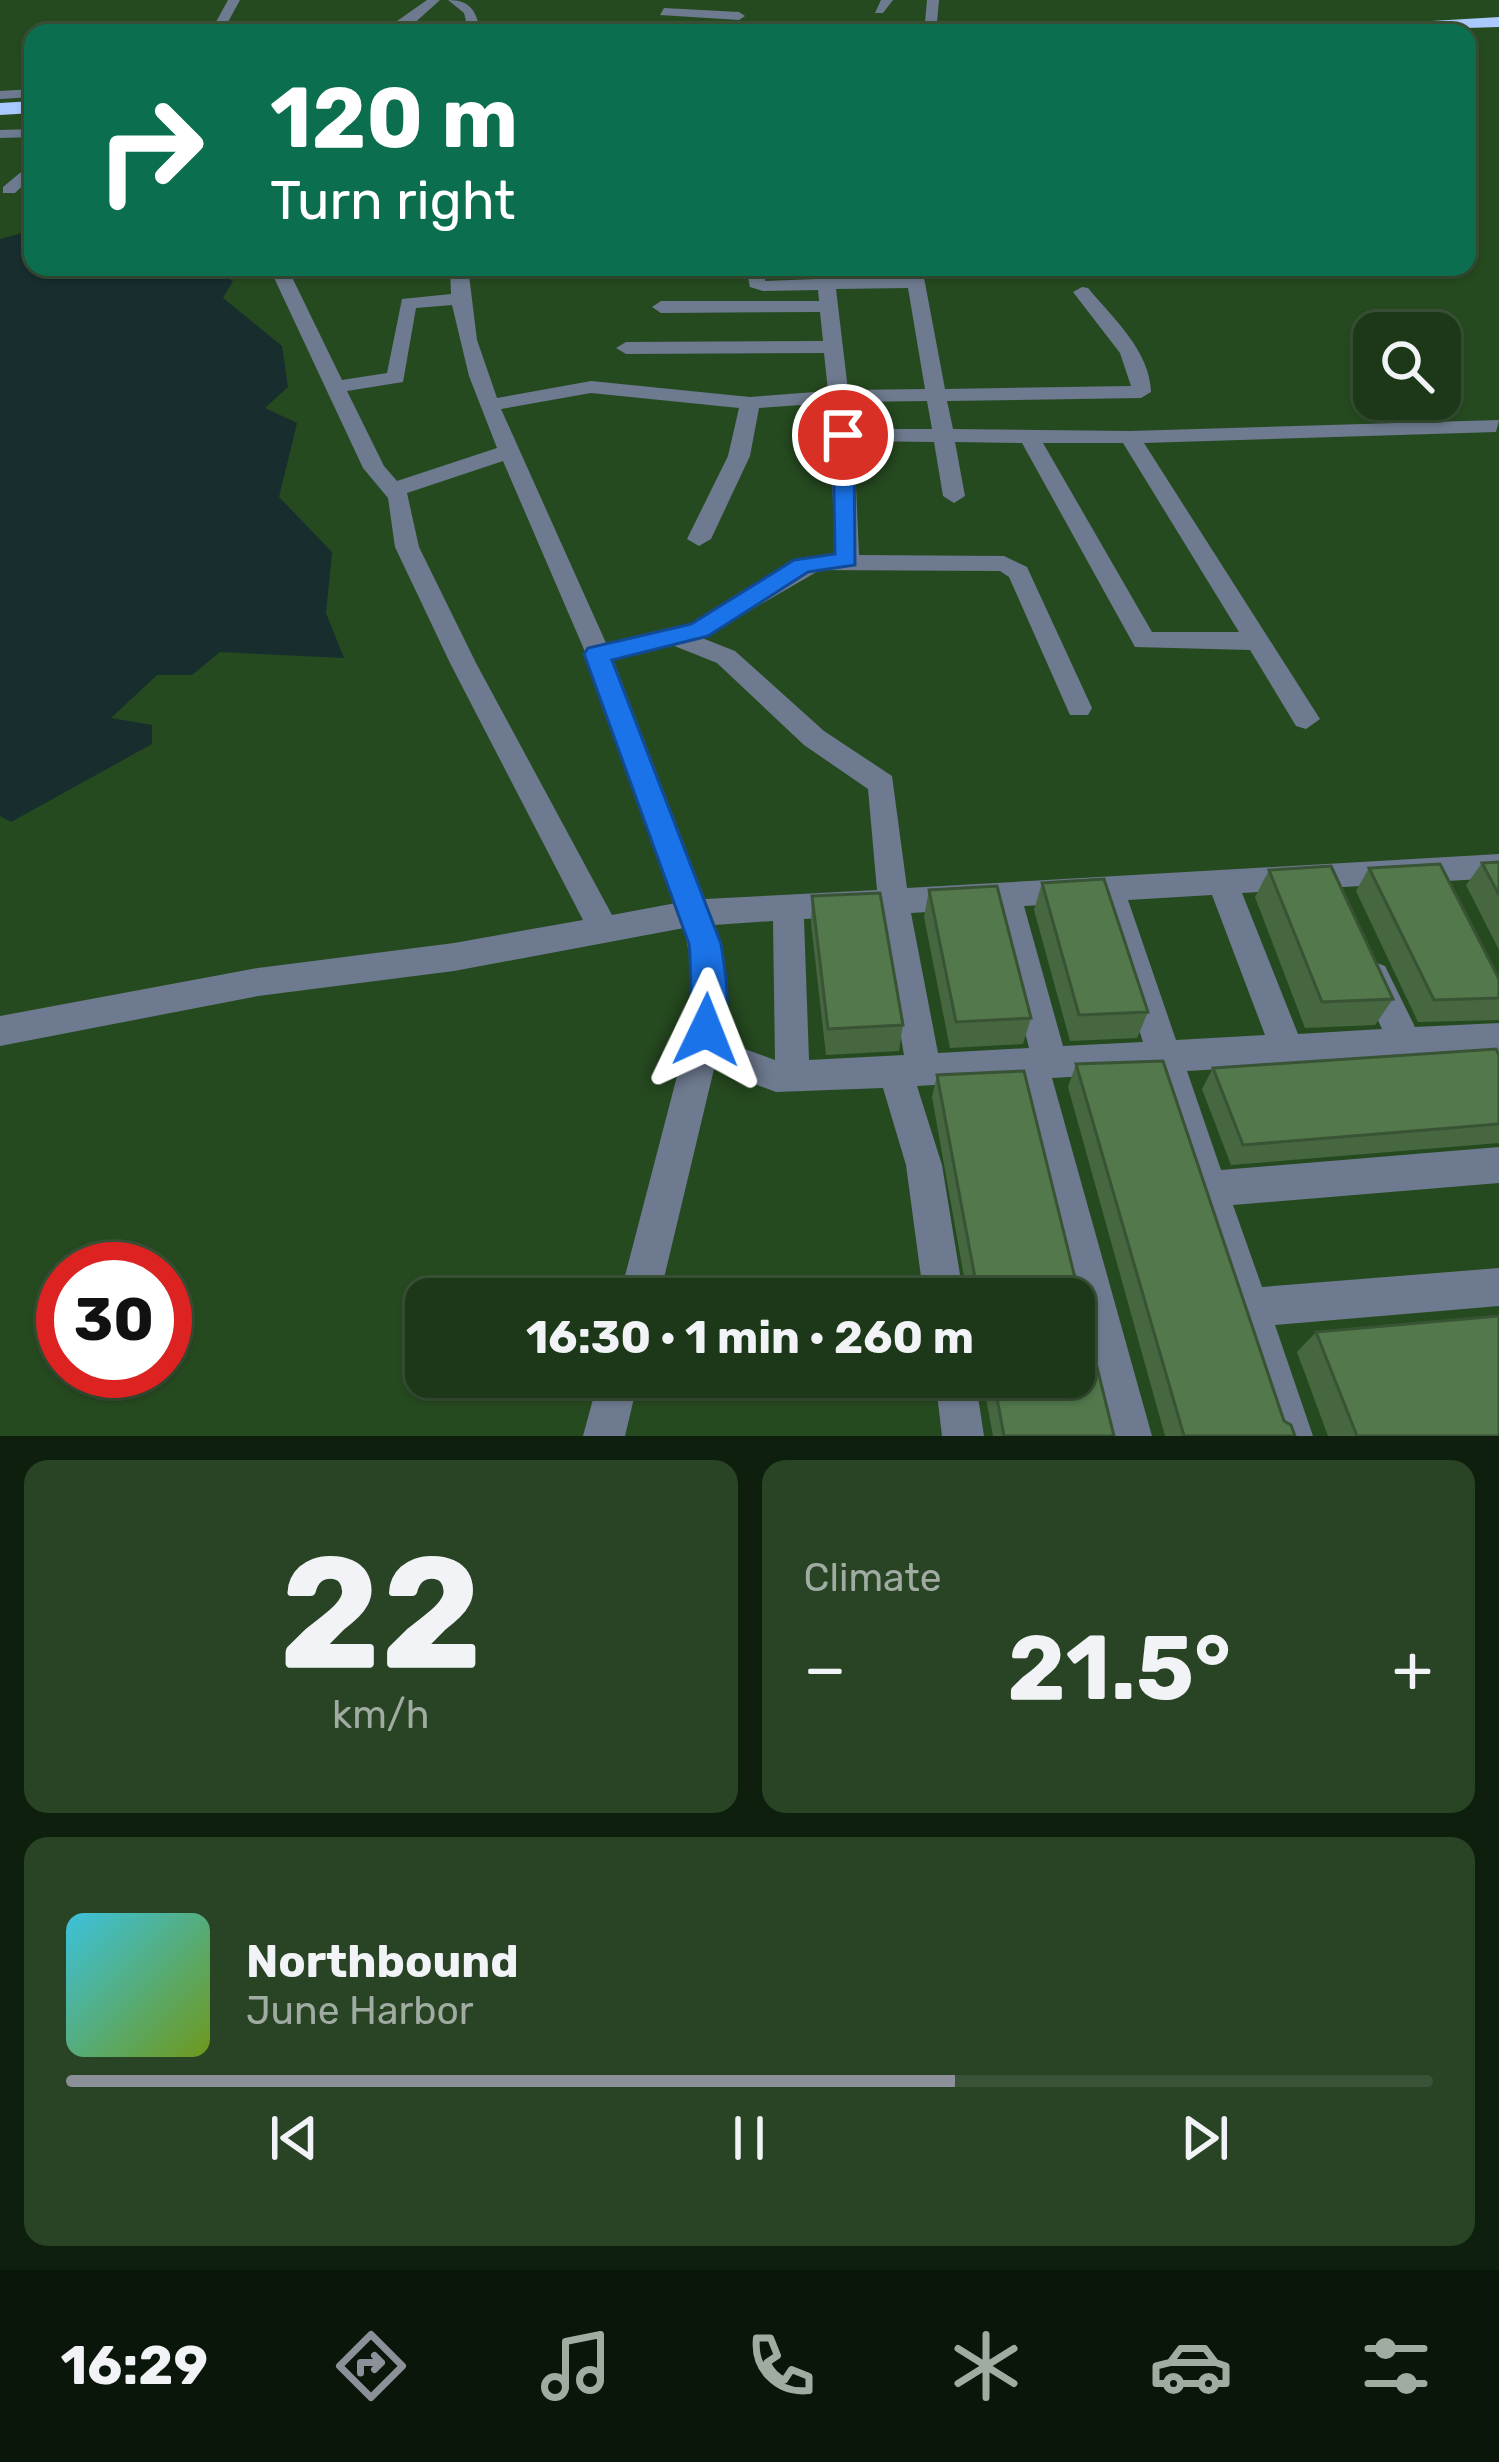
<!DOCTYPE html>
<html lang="en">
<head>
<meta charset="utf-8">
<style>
	:root { --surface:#1c3818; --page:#294325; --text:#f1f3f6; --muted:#a0aca2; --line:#3a5237; --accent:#8c9099 }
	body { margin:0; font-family:Rubik,sans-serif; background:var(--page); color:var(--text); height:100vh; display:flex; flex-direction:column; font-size:45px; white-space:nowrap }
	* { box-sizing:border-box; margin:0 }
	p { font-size:39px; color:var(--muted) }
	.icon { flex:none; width:66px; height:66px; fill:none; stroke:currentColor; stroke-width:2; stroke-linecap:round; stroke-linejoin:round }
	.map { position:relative; height:1436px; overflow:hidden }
	.sheet { display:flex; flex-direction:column; gap:24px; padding:24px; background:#0f1f0d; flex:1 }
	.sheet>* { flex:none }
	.hud { position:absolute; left:24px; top:24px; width:1452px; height:252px; border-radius:24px; box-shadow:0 3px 9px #0004,0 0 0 3px var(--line); background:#0b6e4f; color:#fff; overflow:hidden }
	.buttons { position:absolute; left:1353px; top:312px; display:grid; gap:24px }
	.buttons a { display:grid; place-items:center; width:108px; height:108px; border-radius:24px; background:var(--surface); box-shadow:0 3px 9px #0004,0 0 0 3px var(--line); font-size:60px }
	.speed { position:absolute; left:36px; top:1242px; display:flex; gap:24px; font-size:60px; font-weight:700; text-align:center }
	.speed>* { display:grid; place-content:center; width:156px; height:156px; border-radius:50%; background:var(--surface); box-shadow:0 3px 9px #0004,0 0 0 3px var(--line); line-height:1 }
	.speed .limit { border:18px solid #d22; background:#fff; color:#111 }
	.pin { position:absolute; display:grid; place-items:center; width:102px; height:102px; color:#fff; margin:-51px; border:6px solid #fff; border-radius:50%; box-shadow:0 3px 12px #0007 }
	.me { position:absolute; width:132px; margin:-66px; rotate:2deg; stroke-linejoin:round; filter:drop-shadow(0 0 9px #0008) }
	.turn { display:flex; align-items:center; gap:42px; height:252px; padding:0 48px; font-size:54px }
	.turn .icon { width:156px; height:156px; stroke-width:2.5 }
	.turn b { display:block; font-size:84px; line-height:102px }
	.big { font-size:90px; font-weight:700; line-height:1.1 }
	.sheet .card { flex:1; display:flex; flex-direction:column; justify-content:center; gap:18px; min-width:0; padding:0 42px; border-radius:24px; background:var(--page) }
	.sheet .dial { align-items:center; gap:0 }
	.dial b { font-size:156px; line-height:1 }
	.song { display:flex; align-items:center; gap:36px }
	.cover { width:144px; height:144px; border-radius:18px; background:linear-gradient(135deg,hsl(190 70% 55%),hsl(80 70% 35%)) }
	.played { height:12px; border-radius:6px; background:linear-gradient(90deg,var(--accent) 65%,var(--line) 65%) }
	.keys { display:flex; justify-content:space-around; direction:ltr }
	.heat { display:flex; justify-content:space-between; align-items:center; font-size:66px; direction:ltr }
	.sheet .tiles { flex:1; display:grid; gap:24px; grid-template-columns:1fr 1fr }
	.card:last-child { grid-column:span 2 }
	.trip { position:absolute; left:405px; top:1278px; width:690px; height:120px; border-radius:24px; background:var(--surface); box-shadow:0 3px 9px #0004,0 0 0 3px var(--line); font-weight:700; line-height:120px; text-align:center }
	.dock { display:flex; height:192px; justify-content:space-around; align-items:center; background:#0b160a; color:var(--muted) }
	.dock .icon { width:84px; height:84px }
	.dock .selected { color:var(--accent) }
	.dock b { font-size:54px; color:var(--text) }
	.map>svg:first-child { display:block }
</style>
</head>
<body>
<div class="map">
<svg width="1499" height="1436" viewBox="0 0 1499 1436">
	<rect width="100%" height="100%" fill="#264a20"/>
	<polygon fill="#172d2e" points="33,230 33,267 209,267 233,281 223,298 282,346 288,387 265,408 297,423 279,497 332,552 326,613 344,658 220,652 192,675 157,675 111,718 152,725 152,744 11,822 0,816 0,239"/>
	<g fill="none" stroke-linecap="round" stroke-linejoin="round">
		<g fill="#6e7a8f" fill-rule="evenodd">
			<polygon points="228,0 240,0 222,33 210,33"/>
			<polygon points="427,0 440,0 409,28 380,33"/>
			<path d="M448 0C472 0 476 12 481 33H469L464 13Z"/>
			<polygon points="881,0 893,0 883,13 875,13"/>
			<polygon points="927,0 939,0 936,33 924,33"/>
			<polygon points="664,8 739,12 745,16 739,20 660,15"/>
			<polygon points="33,89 33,97 0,99 0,91"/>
			<polygon points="33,129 33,137 0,138 0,130"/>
			<polygon points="33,162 33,176 15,193 3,193 3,187"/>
			<path d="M269 267H287L342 380 387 373 402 299 451 294 450 267H468L477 340 497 398 591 381 750 397 828 391 824 353 626 354 616 348 626 342 823 341 820 312 661 313 652 307 661 301H819L818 290 763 291 750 287 746 267H764L765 281 816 279 815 267H833L834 279 906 277 904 267H922L945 389 1131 386 1120 353 1073 292 1082 287 1088 288C1113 318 1150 351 1151 392L1141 398 947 401 953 429 1130 431 1499 420 1496 432 1144 443 1320 719 1306 729 1296 726 1250 650 1135 647 1022 443 955 442 965 496 954 503 943 496 934 442 854 441 859 555 1004 556 1027 567 1092 708 1088 715H1070L1009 577 1000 571 820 570 702 638 735 651 824 731 892 776 907 888 1499 854V878L1242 893 1298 1034 1382 1029 1358 976 1363 966 1374 962 1385 966 1415 1027 1499 1023V1053L1187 1071 1221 1170 1499 1147V1183L1233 1205 1262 1287 1499 1268V1306L1275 1325 1313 1436H1271L1153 1072 1052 1078 1152 1436H1110L1018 1080 917 1086 942 1165 964 1299H924L906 1165 883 1088 776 1092 714 1069 659 1299H619L689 1030 696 989 684 928 454 971 258 996 0 1046V1016L258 968 454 943 583 920 450 663 395 547 388 498 363 468ZM908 288 925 389 848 390 836 289ZM452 305 469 376 497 448 397 481 384 466 347 391 403 382 416 308ZM591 393 739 408 728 456 687 539 699 546 711 539 750 456 759 408 829 403 835 555 807 557 691 623 606 643 501 409ZM927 401 932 429H853L850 402ZM1043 443H1123L1239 632H1152ZM503 461 583 647 676 903 612 915 476 663 419 547 407 493ZM672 645 717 663 804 745 868 789 877 890 705 899 613 659ZM1212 895 1265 1035 1176 1040 1128 900ZM1098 902 1143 1042 1063 1046 1024 906ZM994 908 1029 1048 938 1053 911 913ZM880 915 904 1055 809 1060 804 919ZM773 921 775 1060 720 1040 728 989 714 925Z"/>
			<polygon points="599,1377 639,1377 625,1436 583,1436"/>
			<polygon points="935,1377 975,1377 984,1436 942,1436"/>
		</g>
		<g fill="#aac9fc" fill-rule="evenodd">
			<polygon points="1499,17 1499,27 1306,33 1314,28"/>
			<polygon points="33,101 33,113 0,115 0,103"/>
		</g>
	</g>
	<g fill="#476741">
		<polygon points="1499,862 1499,950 1466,885 1482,863"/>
		<polygon points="1369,868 1499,979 1499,1020 1418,1022 1356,891"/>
		<polygon points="1269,870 1393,999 1375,1025 1305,1028 1255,897"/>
		<polygon points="1042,883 1148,1012 1137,1038 1070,1041 1034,910"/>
		<polygon points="929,890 1031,1018 1023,1044 950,1048 924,917"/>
		<polygon points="812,896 903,1025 899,1051 826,1055 811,923"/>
		<polygon points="1499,1055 1499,1143 1231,1165 1202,1089 1213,1068"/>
		<polygon points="1076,1064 1284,1421 1295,1436 1165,1436 1068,1087"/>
		<polygon points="1024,1071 1114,1436 993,1436 982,1377 1074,1377 1074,1299 968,1299 932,1097 937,1075"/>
		<polygon points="1316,1332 1499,1436 1328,1436 1297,1352"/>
	</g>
	<g fill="#52784c" stroke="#395435" stroke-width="3">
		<polygon points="1499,862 1499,895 1482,863"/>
		<polygon points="1440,864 1499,979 1499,998 1434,1000 1369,868"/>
		<polygon points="1331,866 1393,999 1322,1002 1269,870"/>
		<polygon points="1104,879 1148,1012 1079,1015 1042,883"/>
		<polygon points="997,886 1031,1018 956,1022 929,890"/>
		<polygon points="880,893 903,1025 828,1029 812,896"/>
		<polygon points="1496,1049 1499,1055 1499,1124 1243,1145 1213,1068"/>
		<polygon points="1163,1061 1284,1421 1291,1425 1295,1436 1184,1436 1076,1064"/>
		<polygon points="1024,1071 1114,1436 1004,1436 993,1377 1074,1377 1074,1299 979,1299 937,1075"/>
		<polygon points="1499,1316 1499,1436 1357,1436 1316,1332"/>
	</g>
	<path fill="#1a73e8" stroke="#114b97" stroke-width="3" d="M843 429 854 435 855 565 808 572 708 636 612 660 721 944C726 976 733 1010 718 1041L706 1046 695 1041C689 1029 692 966 689 944L584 654 588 648 691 624 794 560 835 554 833 435Z"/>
</svg>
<div class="buttons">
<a><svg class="icon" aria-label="search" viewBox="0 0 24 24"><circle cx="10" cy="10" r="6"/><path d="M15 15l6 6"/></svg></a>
</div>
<div class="speed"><div class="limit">30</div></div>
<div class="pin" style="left:843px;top:435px;background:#d93025"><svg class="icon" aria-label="arrive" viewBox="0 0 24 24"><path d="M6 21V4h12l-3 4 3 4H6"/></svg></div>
<svg class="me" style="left:706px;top:1030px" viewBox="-20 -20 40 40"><path d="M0-17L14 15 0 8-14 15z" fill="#1a73e8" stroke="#fff" stroke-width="4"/></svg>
<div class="trip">16:30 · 1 min · 260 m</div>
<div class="hud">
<div class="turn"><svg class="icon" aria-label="right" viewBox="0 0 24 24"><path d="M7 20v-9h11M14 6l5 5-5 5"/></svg><div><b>120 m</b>Turn right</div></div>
</div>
</div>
<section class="sheet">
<div class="tiles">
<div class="card dial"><b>22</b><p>km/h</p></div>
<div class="card"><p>Climate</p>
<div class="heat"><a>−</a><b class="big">21.5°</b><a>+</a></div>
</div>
<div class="card">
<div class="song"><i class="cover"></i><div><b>Northbound</b><p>June Harbor</p></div></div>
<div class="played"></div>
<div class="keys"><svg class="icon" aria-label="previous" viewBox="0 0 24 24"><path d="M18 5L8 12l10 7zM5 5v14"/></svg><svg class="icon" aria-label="pause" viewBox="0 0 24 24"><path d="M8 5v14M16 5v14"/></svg><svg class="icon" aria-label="next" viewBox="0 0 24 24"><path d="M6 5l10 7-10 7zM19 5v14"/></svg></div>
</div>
</div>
</section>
<nav class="dock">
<b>16:29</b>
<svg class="icon selected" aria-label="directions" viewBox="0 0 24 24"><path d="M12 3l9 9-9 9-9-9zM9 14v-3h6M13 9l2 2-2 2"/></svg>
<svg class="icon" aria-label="music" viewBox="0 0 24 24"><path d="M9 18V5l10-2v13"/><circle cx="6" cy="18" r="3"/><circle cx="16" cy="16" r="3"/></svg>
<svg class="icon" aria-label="phone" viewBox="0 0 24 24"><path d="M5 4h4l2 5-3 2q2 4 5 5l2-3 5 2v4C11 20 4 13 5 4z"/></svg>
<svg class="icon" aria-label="climate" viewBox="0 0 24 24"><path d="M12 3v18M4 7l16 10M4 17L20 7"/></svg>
<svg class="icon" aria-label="car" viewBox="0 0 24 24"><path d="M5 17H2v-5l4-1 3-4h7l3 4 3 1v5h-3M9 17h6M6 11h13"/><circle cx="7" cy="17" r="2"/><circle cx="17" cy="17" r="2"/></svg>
<svg class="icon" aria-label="filters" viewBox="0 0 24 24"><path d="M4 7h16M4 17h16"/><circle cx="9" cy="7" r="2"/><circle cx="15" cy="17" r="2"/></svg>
</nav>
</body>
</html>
